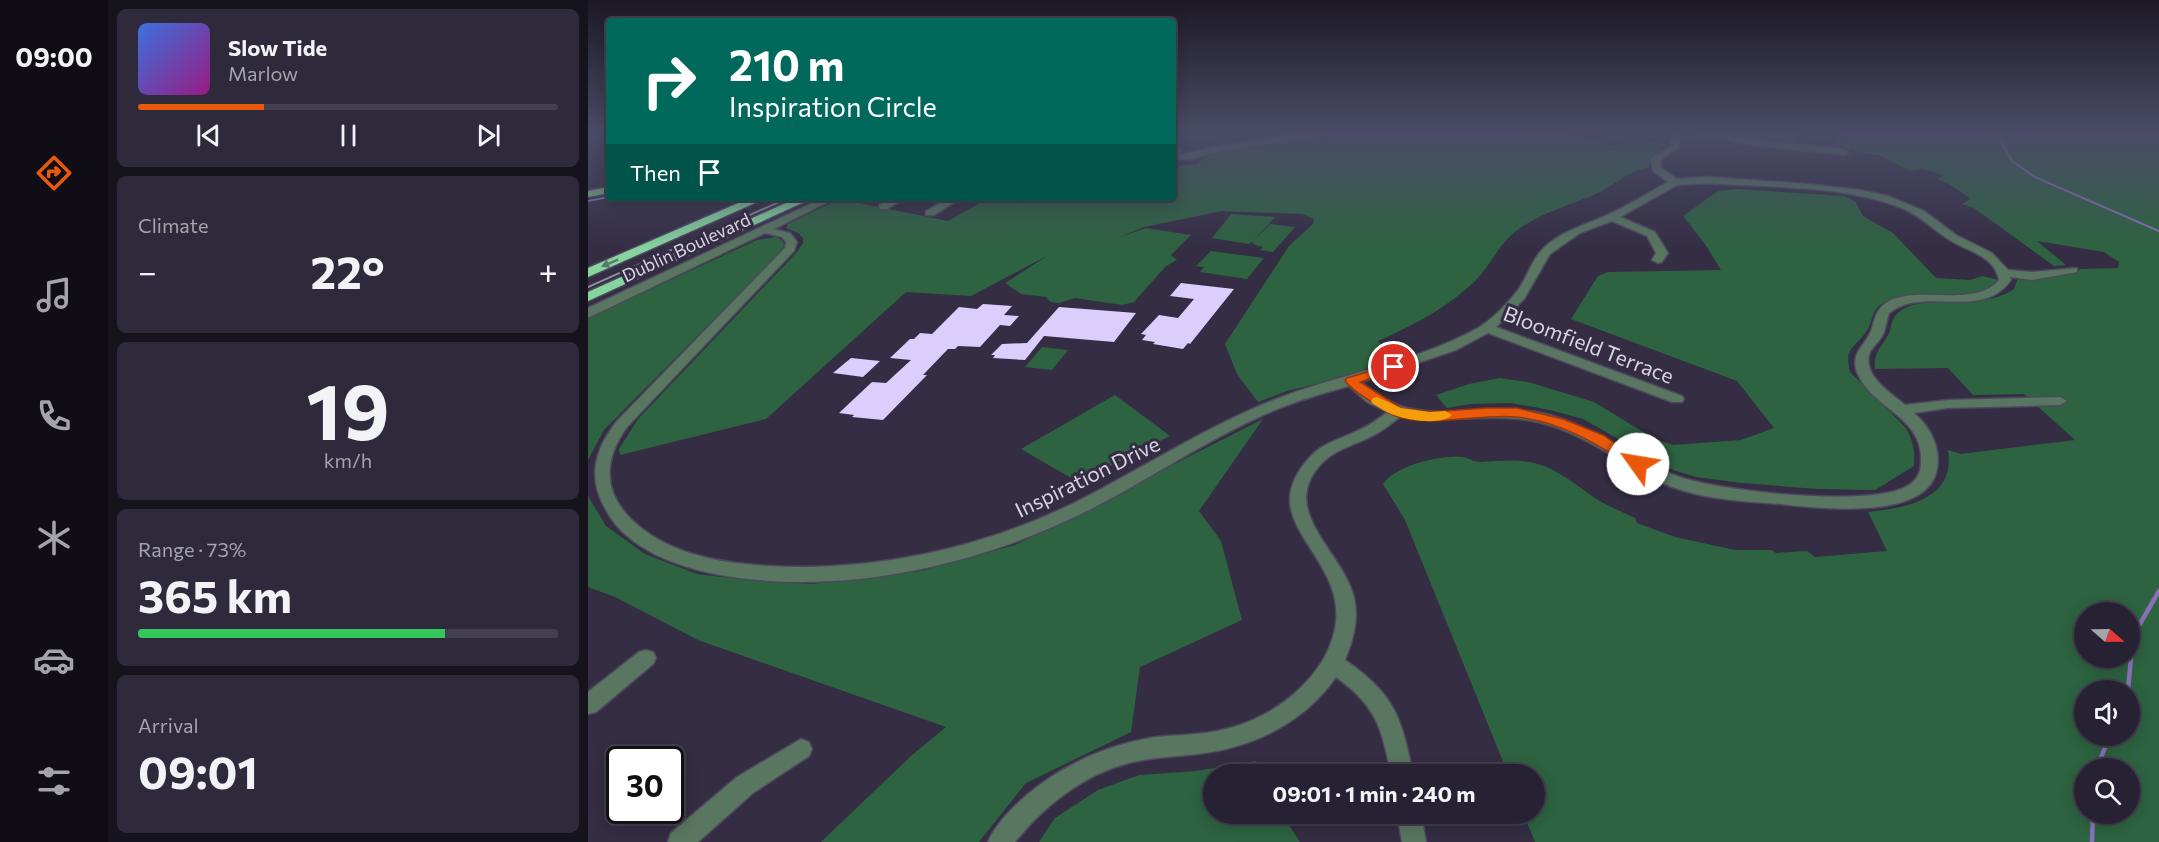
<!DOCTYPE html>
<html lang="en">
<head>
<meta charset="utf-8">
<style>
	:root { --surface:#272233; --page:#2f2a3b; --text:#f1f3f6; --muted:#a4a4ac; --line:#433f4e; --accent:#ea580c }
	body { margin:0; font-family:Commissioner,sans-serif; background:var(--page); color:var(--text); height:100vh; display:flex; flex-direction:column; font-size:22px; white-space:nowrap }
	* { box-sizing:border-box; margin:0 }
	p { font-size:20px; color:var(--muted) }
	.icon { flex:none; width:33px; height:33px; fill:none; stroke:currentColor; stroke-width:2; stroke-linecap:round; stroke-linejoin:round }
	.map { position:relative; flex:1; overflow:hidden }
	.drawer { display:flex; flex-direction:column; gap:9px; padding:9px; background:#15131c; width:480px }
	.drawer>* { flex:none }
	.hud { position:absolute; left:18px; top:18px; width:570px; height:183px; border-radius:6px; box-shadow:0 3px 15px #0003,0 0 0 2px var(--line); background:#00695c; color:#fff; overflow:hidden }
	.needle { width:39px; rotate:110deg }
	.tools { position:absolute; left:1486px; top:602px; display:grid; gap:12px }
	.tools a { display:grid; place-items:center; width:66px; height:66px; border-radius:50%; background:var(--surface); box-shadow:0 3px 15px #0003,0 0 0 2px var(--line); font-size:30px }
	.speed { position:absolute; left:18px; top:746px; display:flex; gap:12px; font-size:30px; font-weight:700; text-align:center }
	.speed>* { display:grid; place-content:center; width:78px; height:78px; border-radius:50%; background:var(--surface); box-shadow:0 3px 15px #0003,0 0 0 2px var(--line); line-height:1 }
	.speed .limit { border:3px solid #111; border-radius:9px; background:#fff; color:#111 }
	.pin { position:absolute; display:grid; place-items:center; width:51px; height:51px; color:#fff; margin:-26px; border:3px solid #fff; border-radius:50%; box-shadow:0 2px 6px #0007 }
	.me { position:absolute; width:66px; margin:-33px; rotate:302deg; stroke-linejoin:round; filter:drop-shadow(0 0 4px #0008) }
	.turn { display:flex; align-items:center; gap:21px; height:126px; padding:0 24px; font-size:27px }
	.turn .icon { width:78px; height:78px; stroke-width:2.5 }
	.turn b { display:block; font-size:42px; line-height:51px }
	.then { display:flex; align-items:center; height:57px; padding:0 24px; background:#0003; gap:12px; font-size:22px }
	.big { font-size:45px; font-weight:700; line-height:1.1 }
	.drawer .widget { flex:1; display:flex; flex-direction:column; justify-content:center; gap:9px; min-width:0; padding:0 21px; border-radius:9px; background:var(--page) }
	.drawer .dial { align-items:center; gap:0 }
	.dial b { font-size:78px; line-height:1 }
	.song { display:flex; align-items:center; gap:18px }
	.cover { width:72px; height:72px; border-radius:9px; background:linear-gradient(135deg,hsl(220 70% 55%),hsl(310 70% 35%)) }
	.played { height:6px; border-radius:3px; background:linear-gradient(90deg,var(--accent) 30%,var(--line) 30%) }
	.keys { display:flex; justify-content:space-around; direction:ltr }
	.heat { display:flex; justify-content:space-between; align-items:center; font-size:33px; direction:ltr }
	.charge { height:9px; border-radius:4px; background:linear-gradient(90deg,#34c759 73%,var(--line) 0) }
	.trip { position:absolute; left:615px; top:764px; width:342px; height:60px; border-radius:30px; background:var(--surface); box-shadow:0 3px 15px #0003,0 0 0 2px var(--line); font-weight:700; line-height:60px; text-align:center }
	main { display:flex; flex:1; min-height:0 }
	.menu { display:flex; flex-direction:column; width:108px; justify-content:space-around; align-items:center; background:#100e14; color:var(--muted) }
	.menu .icon { width:42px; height:42px }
	.menu .current { color:var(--accent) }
	.menu b { font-size:27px; color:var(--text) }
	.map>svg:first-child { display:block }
</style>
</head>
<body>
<main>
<nav class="menu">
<b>09:00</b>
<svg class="icon current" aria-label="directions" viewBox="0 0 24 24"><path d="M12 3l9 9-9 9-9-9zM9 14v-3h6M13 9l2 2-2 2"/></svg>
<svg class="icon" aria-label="music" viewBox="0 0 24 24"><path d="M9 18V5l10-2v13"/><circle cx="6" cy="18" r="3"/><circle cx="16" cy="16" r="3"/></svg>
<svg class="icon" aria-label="phone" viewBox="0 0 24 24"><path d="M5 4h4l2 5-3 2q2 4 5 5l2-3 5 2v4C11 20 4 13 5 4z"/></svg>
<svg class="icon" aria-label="climate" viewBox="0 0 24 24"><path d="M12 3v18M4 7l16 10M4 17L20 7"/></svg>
<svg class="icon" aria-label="car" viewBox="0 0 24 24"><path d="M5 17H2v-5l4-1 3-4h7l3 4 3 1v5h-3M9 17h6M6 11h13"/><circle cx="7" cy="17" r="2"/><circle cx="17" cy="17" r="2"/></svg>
<svg class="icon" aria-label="filters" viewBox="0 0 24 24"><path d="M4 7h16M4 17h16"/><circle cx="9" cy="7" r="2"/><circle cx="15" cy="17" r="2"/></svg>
</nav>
<section class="drawer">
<div class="widget">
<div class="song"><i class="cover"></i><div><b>Slow Tide</b><p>Marlow</p></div></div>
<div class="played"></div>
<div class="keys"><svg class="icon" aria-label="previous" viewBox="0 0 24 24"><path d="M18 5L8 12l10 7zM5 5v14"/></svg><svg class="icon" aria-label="pause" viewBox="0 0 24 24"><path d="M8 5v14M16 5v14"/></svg><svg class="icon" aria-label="next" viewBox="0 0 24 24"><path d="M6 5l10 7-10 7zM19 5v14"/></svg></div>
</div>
<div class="widget"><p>Climate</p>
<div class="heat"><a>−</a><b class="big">22°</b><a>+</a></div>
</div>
<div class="widget dial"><b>19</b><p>km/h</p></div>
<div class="widget"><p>Range · 73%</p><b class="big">365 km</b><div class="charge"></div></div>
<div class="widget"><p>Arrival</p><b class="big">09:01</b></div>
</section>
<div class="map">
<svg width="1571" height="842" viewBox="0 0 1571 842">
	<rect width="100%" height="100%" fill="#342d44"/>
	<g fill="#2d6340" fill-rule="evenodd">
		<path d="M757 133H976L983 137 989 135 1023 145 1072 141 1077 144 1073 147 1075 150 1063 158 1061 168C1043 169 1028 184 1012 192 984 205 953 212 928 231 911 244 903 265 888 280 861 307 824 326 790 341L804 355 765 375 699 391 670 402 649 374 637 344 701 246 725 224 726 219 714 214 634 211 556 227 529 238 558 228 603 235 583 255 589 260 578 266 546 302 534 305 487 298 471 303 463 302 458 297 433 294 417 283 459 256 383 296 318 292 178 419 32 455 31 449 50 419 208 253 215 243V238L210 233 198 228 200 224 251 199 360 221 399 199 421 202 427 198H585V167L609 164 616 158 641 149Z"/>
		<polygon points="1130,133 1206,133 1208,145"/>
		<path d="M1245 133H1571V842H947L935 813H946V774H920L817 520 795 484C808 465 852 455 875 457 881 458 886 462 892 462 914 461 935 458 956 466 976 474 992 488 1010 500 1022 507 1035 512 1047 518L1049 523 1087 537 1147 550H1184L1188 553 1219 551 1227 557 1299 551 1280 512C1317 508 1368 500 1360 450L1373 454 1487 440 1436 394 1385 395 1360 368 1287 369C1285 353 1293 348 1300 335 1304 328 1303 319 1309 314 1333 290 1392 313 1426 289L1430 278 1447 279 1489 273 1492 269 1530 268 1531 262 1516 252 1449 241 1478 265 1466 266 1386 208 1374 204 1381 200 1380 197 1363 185 1349 179 1356 175 1334 169 1322 171 1293 156 1269 152 1244 142 1257 136ZM1497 612H1542V657H1497ZM1497 690H1542V735H1497ZM1497 768H1542V813H1497Z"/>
		<path d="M1149 189 1256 196 1267 201 1275 216 1305 233 1348 278 1382 280 1395 276 1410 280C1383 311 1321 279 1290 307 1283 313 1284 325 1278 332 1266 349 1256 347 1262 372L1317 427C1325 439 1327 451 1326 466L1287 490 1229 489 1154 483 1108 477 1085 470 995 419 962 410 923 403 882 404 859 408 848 395 881 384 912 378 940 382 1006 402 1065 438 1085 445 1153 440 1186 428 1149 381 983 319 1010 276 1020 272 1133 270 1117 244 1095 216 1130 191Z"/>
		<polygon points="643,214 687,217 665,241 682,224 707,227 685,252 672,250 675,247 667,245 664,242 661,244 624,238"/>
		<polygon points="188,237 194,240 196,244 194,251 16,430 0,460 0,318 169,240"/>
		<polygon points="623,251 676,258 659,279 612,272 616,267 608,266"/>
		<polygon points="454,347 480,350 464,370 437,367"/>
		<polygon points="527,395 582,436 490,482 433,449"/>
		<polygon points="675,419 611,511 633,541 654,620 552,667 543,732 438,783 391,842 233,842 323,756 358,727 110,640 27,597 0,587 0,496 18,526 57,554 109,574 168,581 223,584 333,571 427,545"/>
		<polygon points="668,761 674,774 626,774 626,813 693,813 712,842 451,842 467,818 510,790 551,775 608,771"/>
	</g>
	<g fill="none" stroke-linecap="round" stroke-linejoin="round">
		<g stroke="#8971b9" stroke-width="2">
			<polyline points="1408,133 1424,161 1447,177 1571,231"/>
			<polyline points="0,201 21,197"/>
		</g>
		<g stroke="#8971b9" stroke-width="4.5">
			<polyline points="1540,690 1545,636 1571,591"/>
			<polyline points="1509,768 1522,735"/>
			<polyline points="1504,842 1505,813"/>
		</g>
	</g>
	<g fill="#dbcdfc">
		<polygon points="593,283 646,289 602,344 600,343 595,349 565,344 567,342 554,340 558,335 553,334 571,315 590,318 606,299 582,296"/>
		<polygon points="395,304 424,306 416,315 431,316 422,326 412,325 392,347 370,346 367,349 360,349 335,375 339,375 295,420 264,417 266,415 251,413 284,382 298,383 323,360 302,358 322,339 326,339 332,333 344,334 371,307 389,309"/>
		<polygon points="471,307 548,313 526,342 456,336 437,360 405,358 407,355 403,355 414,344 439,343"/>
		<polygon points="263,358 292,361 275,377 245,373"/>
	</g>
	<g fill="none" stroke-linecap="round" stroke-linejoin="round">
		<g stroke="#4e485d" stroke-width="3">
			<g id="minor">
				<polygon points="721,133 744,133 740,136 639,150 604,159 585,160 585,135 589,138 594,154 639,144"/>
				<path d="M1084 133H1092L1090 148 1073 159V168L1089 179 1119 177 1220 184 1272 190 1300 196 1336 211 1368 235 1404 253 1420 270 1444 272 1489 268V272L1444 280 1422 277 1423 280C1393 322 1337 285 1301 313 1299 319 1298 326 1296 332 1293 340 1286 345 1282 352 1273 375 1303 393 1317 405L1360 400 1472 397 1479 401 1472 405 1360 408 1326 413C1342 427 1353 447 1349 469 1340 522 1229 508 1192 504 1155 501 1120 500 1084 487 1039 470 1002 435 954 423 908 411 860 425 814 415 804 423 795 431 784 436 767 445 748 449 735 462 687 510 756 552 766 598 771 619 765 640 757 660 807 695 813 716 825 774H803C793 726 789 707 748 677 716 723 664 748 609 754 586 757 564 757 541 763 496 774 456 806 427 842H400C408 823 425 807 440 794 475 765 517 746 562 738 577 735 592 736 607 734 644 731 678 718 706 694 737 667 759 627 743 586 725 538 674 509 722 457 734 443 753 439 769 431 781 426 790 419 800 412L779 402 761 386C736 393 711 400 687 410 620 438 560 481 495 513 391 564 267 593 151 578 108 572 58 559 28 525 0 488 0 458 29 421L197 248 198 242 194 237 177 233 4 316 0 317V308L235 198H248L186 229 202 233 209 242 206 251 39 427C17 457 14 489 41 517 77 554 131 563 181 566 285 572 392 549 486 503 550 471 611 431 676 404 746 374 823 365 890 328 903 320 918 305 927 294 938 281 942 263 953 251 970 232 997 225 1019 215 1040 206 1060 193 1080 182L1065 171 1063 158 1082 147ZM1119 183C1183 188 1253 184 1314 208 1334 216 1348 233 1367 243 1384 252 1407 258 1411 280 1385 312 1314 278 1291 310 1286 316 1286 324 1283 331 1277 346 1262 353 1269 372 1283 409 1336 416 1333 462 1333 472 1330 479 1321 485 1287 509 1125 491 1086 475 1042 457 1005 426 958 414 910 402 859 421 812 406 797 401 785 392 773 382L868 350 900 333 1084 402H1094L1096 399 1094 396 908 327 936 299 962 254 992 233 1024 221 1059 236 1068 253 1064 260 1070 263 1074 262 1080 253 1067 232 1032 217 1089 185Z"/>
				<polygon points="1112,133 1128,133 1153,138 1257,149 1261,152 1257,155 1153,144"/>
				<polygon points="304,198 317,198 299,209 291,209 291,205"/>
				<polygon points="361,198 373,198 346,215 338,215 338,211"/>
				<polygon points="58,650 65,652 68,658 65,664 8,712 0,714 0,692 51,652"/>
				<polygon points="213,739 221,742 224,749 221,756 165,793 110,842 80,842 83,833 149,777"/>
				<polygon points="809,813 833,813 838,842 814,842"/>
			</g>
		</g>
		<g stroke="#4e485d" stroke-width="3">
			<polygon id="major" points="21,187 21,193 0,197 0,191"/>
		</g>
		<g stroke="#4e485d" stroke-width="3">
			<g id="highway">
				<polygon points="162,198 178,198 0,277 0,268"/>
				<polygon points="209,198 225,198 0,301 0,292"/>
			</g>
		</g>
		<use href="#minor" fill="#587660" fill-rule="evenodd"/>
		<use href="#major" fill="#79ba8d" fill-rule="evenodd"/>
		<use href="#highway" fill="#86d59f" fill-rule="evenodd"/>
		<polyline stroke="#908b9e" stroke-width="2" points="0,287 200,198"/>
	</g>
	<defs><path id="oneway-solid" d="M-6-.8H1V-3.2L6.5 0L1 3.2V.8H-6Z" transform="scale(1.5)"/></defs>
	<use fill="#59796d" href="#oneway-solid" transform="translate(22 263) rotate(157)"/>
	<linearGradient id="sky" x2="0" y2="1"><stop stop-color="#1d1925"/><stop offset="0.53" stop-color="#4a4c67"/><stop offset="1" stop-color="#4a4c67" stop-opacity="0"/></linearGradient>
	<rect width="1571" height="251" fill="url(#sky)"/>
	<path fill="#ea580c" stroke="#983908" stroke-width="1.5" d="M806 364 811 365 813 367 811 370 772 382 813 408 842 412 898 408H929L975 419 1015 435 1058 464 1050 469 1045 467C1009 444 972 421 928 417 891 413 840 429 805 415 798 412 792 407 785 403 775 396 765 391 757 381L759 378Z"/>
	<path fill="#f59e0b" d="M789 397 813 408 842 412 857 411 864 415C853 426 820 420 806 415 799 413 791 407 785 404L783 401 785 398Z"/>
	<g text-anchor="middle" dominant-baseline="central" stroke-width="6" stroke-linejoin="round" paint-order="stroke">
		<g font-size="18" fill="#d8d4e3" stroke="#342d44">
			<text transform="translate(98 247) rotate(-25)">Dublin Boulevard</text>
		</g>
		<g font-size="21" fill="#d8d4e3" stroke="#342d44">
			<text transform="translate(1001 344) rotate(21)">Bloomfield Terrace</text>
			<text transform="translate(499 476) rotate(-26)">Inspiration Drive</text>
		</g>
	</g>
</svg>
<div class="tools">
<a><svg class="needle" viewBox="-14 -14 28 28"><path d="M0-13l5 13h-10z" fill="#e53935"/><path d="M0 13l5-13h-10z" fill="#a4a4ac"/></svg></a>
<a><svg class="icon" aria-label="sound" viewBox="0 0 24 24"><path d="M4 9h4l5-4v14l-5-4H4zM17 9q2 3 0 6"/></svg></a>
<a><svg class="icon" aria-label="search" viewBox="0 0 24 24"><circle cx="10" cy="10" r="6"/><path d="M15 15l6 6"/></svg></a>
</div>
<div class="speed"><div class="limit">30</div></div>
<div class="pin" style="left:806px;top:367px;background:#d93025"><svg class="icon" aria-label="arrive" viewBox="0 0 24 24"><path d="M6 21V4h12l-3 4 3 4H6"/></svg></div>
<svg class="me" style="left:1050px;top:464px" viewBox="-20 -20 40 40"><circle r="19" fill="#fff"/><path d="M0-13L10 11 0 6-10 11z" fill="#ea580c"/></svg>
<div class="trip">09:01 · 1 min · 240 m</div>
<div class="hud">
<div class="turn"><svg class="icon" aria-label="right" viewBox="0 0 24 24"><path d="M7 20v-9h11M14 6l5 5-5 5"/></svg><div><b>210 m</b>Inspiration Circle</div></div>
<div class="then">Then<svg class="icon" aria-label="arrive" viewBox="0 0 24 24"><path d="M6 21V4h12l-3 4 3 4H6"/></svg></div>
</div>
</div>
</main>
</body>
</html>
